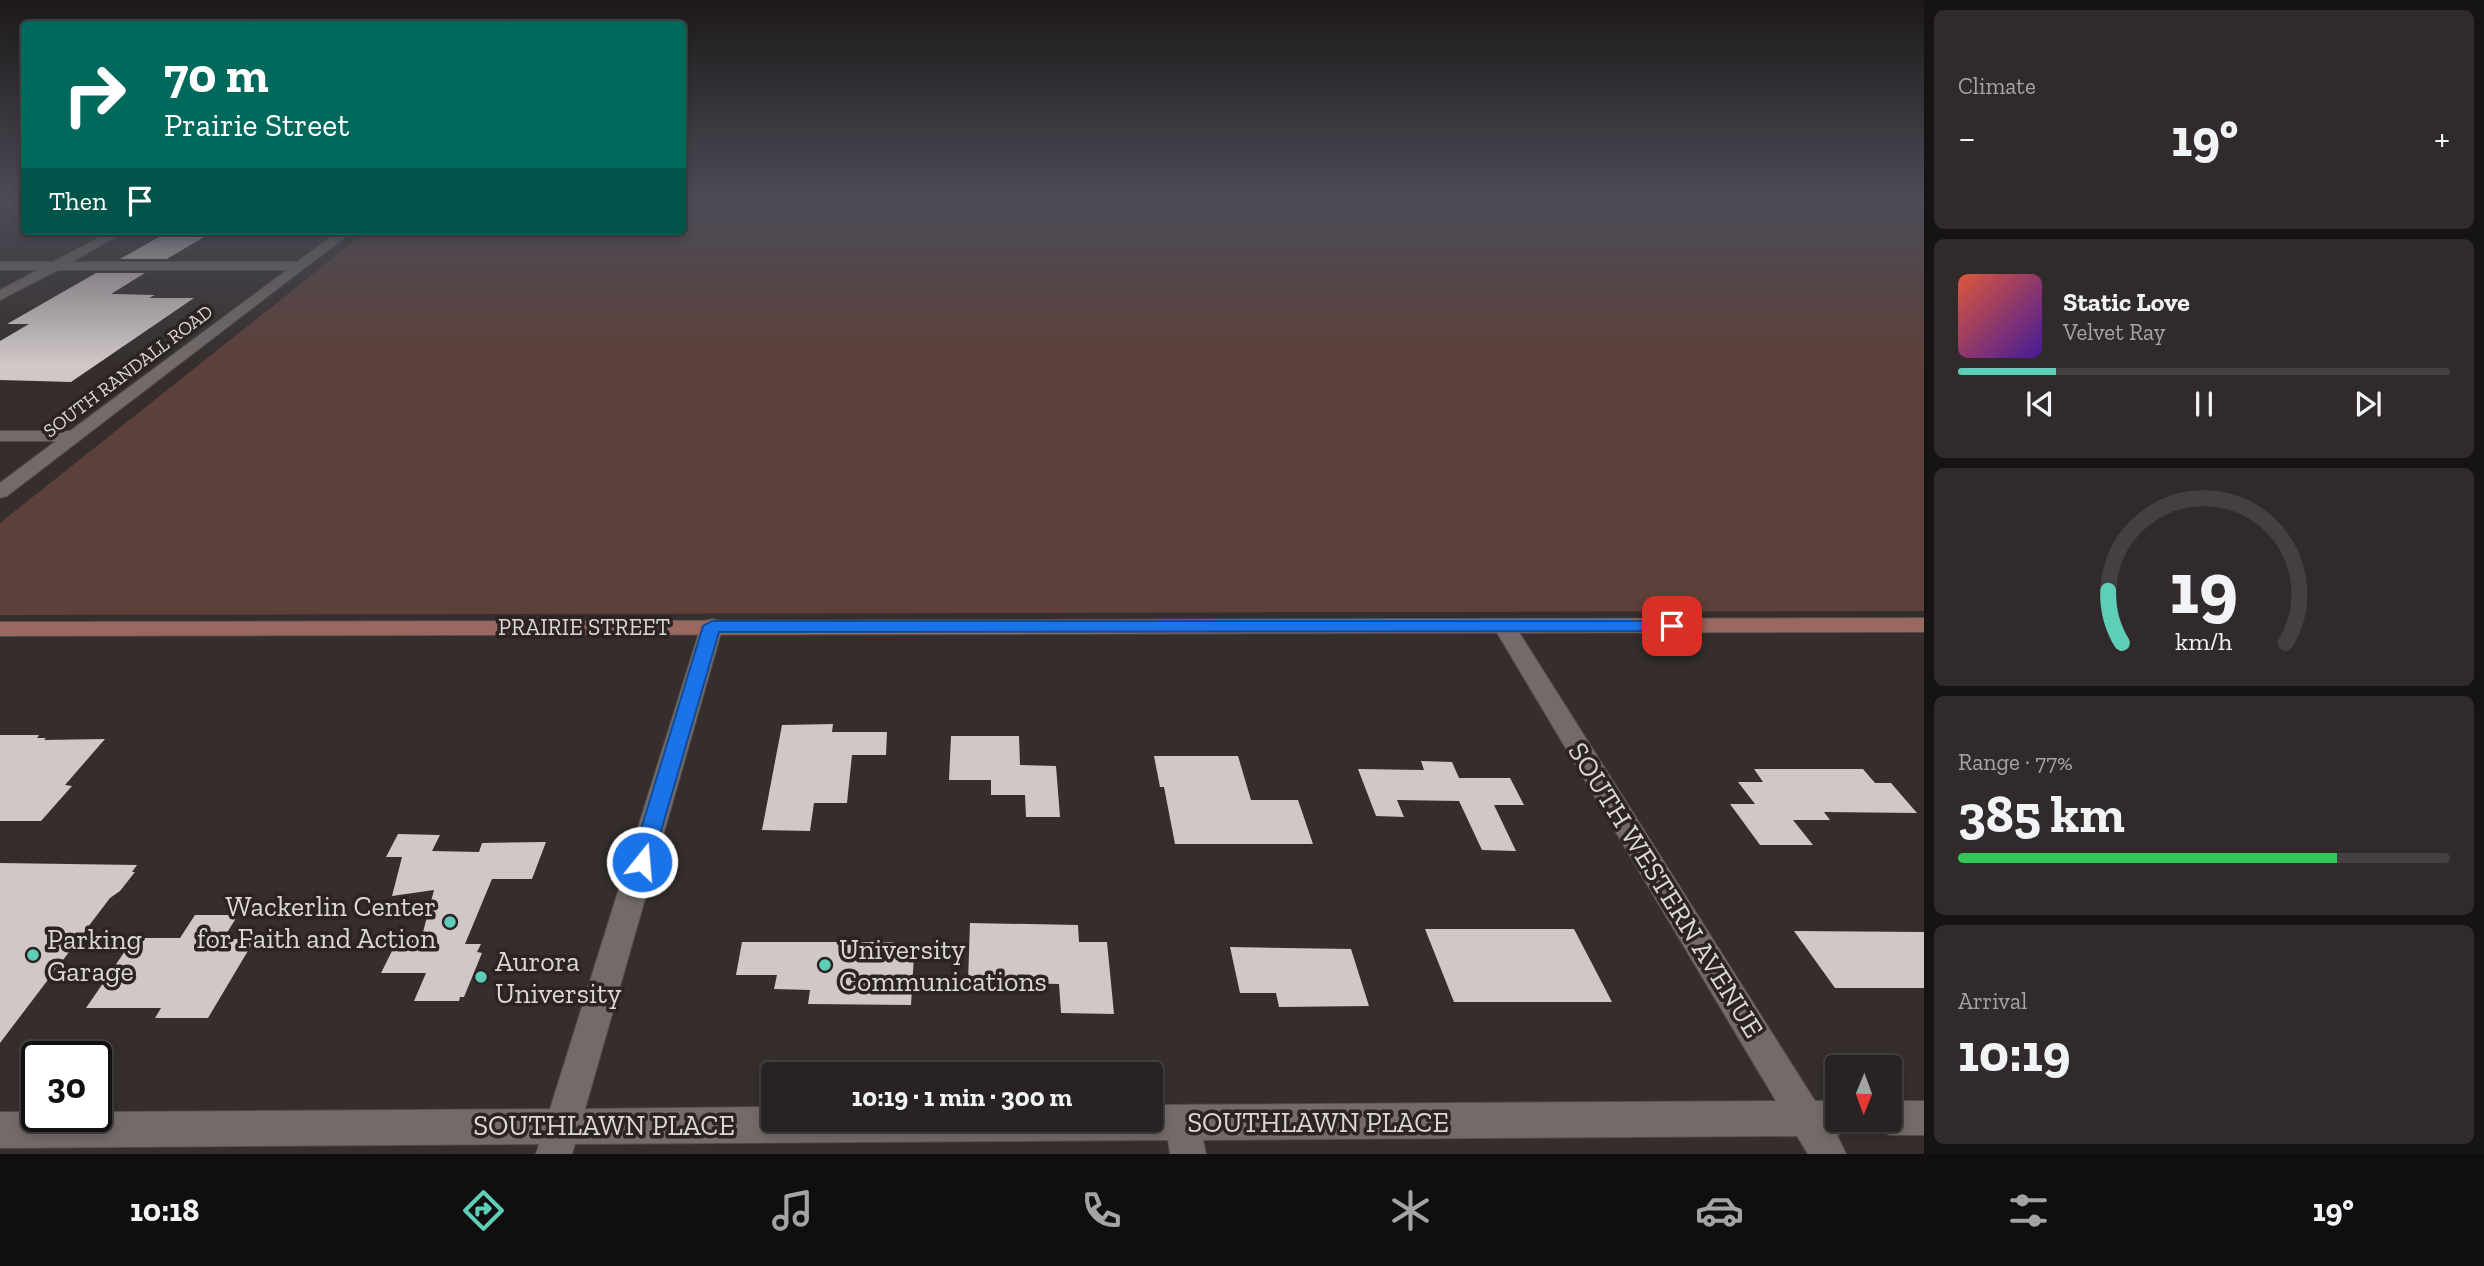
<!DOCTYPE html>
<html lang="en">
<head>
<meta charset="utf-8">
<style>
	:root { --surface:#282222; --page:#302a2a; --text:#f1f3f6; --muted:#a5a4a5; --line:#443f40; --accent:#5eceb8 }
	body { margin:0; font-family:"Zilla Slab",serif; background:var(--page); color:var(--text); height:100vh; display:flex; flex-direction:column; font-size:26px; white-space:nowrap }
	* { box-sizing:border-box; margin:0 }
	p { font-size:23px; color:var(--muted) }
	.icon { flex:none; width:38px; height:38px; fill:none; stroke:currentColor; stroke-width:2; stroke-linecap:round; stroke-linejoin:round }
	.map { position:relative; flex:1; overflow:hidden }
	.panel { display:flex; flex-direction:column; gap:10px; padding:10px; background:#161313; width:560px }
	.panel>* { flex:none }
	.hud { position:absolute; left:21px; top:21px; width:665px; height:214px; border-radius:7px; box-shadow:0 4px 10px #0003,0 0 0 2px var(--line); background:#00695c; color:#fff; overflow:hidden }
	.needle { width:46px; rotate:181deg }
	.fabs { position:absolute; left:1825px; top:1055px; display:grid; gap:14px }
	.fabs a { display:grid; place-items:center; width:77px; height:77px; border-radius:7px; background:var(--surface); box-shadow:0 4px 10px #0003,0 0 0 2px var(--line); font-size:35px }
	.speed { position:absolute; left:21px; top:1041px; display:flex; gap:14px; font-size:35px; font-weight:700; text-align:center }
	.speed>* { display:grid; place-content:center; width:91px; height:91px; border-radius:50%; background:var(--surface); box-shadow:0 4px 10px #0003,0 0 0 2px var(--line); line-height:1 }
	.speed .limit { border:4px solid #111; border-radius:10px; background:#fff; color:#111 }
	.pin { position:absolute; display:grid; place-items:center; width:60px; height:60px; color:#fff; margin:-30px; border-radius:14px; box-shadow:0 4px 10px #0006 }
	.me { position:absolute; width:77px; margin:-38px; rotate:17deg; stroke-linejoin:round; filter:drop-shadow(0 0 5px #0008) }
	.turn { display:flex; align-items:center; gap:24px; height:147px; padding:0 28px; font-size:32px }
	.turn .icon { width:91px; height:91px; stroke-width:2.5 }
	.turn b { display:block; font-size:49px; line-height:60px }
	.then { display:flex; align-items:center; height:66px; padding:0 28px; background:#0003; gap:14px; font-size:26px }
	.big { font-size:52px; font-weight:700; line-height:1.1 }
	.panel .card { flex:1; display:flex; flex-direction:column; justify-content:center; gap:10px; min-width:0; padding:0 24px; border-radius:10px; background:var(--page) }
	.panel .dial { align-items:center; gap:0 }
	.dial svg { height:182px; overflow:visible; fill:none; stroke:var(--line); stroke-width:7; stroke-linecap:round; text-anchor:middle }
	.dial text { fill:var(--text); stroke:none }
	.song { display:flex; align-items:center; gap:21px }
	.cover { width:84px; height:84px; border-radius:10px; background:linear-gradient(135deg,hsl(10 70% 55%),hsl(260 70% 35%)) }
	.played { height:7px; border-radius:4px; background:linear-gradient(90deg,var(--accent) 20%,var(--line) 20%) }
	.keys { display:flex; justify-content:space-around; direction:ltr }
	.heat { display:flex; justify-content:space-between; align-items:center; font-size:38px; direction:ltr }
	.charge { height:10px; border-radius:5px; background:linear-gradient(90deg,#34c759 77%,var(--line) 0) }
	.trip { position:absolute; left:761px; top:1062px; width:402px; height:70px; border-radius:7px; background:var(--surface); box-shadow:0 4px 10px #0003,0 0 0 2px var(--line); font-weight:700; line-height:70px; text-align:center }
	.dock { display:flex; height:112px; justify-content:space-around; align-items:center; background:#100e0e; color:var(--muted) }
	.dock .icon { width:49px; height:49px }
	.dock .active { color:var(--accent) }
	.dock b { font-size:32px; color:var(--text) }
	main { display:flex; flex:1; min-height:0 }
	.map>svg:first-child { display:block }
</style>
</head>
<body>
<main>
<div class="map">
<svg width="1924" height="1154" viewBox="0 0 1924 1154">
	<rect width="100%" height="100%" fill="#352e2d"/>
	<polygon fill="#5d403a" points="683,202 1924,202 1924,611 0,615 0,523 367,231 682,231"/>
	<g fill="#d0c7c6">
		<polygon points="166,233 209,234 167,259 120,259"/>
		<polygon points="96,273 145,273 111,294 155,295 149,298 194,298 71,382 0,380 0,341 29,324 7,324"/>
		<polygon points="833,724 832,732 887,732 886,755 852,755 847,803 814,803 810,831 762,830 782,725"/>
		<polygon points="0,735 39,735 37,738 46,738 44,740 105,739 65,785 72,786 41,821 0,821"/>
		<polygon points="951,736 1019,736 1020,765 1056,766 1060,817 1026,817 1025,795 991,795 991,780 949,780"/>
		<polygon points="1154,756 1238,756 1251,800 1298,800 1313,844 1175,844 1164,787 1160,787"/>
		<polygon points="1421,761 1452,762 1459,778 1510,778 1524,805 1494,805 1516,851 1482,850 1459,801 1397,800 1404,817 1376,816 1358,769 1424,770"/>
		<polygon points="1754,769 1863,769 1875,783 1891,783 1917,813 1824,812 1830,820 1793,820 1813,845 1760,845 1730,804 1755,804 1738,782 1763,782"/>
		<polygon points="398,834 440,835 432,851 479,852 482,843 546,842 532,879 492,879 465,944 481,944 477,952 482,953 464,997 460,997 459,1001 414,1001 426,973 381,973 396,943 400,944 403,937 422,936 434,890 392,896 402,857 386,857"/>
		<polygon points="0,863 137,865 132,872 135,872 120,891 110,898 0,1043"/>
		<polygon points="195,915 238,915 223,939 255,939 208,1018 155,1018 161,1008 86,1008 134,938 180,938"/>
		<polygon points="970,923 1078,925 1079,942 1107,942 1114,1014 1061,1013 1059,984 968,982"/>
		<polygon points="1425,929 1574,929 1612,1002 1454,1002"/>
		<polygon points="1794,931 1924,932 1924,988 1835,988"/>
		<polygon points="742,942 894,942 893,955 914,955 911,1005 808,1004 810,990 774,989 777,975 736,975"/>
		<polygon points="1230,947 1351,949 1369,1006 1279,1007 1276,993 1240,993"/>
	</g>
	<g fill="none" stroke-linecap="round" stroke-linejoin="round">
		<g stroke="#524c4b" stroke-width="2">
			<g id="street">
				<polygon points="111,231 126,231 72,262 297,262 339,231 353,231 7,496 0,498 0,483 56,441 0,441 0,431 70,431 287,270 58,270 0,300 0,290 38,270 0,270 0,262 53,262"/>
				<polygon points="712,619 720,621 723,626 585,1109 774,1107 774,1120 1152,1120 1152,1105 1776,1101 1493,626 1496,621 1512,621 1515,626 1815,1101 1838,1101 1838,1120 1855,1120 1850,1130 1837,1135 1846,1154 1808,1154 1797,1136 1203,1140 1206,1154 1170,1154 1168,1140 575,1144 572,1154 536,1154 539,1144 0,1148 0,1112 37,1112 37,1116 96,1116 96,1112 550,1109 701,626 704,621"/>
				<polygon points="1890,1101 1924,1101 1924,1135 1890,1135 1878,1130 1873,1120 1890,1120"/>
			</g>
		</g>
		<g stroke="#524c4b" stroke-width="2">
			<polygon id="secondary" points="1924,618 1924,632 0,636 0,622"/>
		</g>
		<use href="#street" fill="#736b69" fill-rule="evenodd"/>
		<use href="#secondary" fill="#986861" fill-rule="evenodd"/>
	</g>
	<linearGradient id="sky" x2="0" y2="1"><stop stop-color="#1d1919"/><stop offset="0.55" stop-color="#4b4c57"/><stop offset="1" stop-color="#4b4c57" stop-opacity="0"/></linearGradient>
	<rect width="1924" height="364" fill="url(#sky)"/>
	<polygon fill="#1a73e8" stroke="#114b97" stroke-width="2" points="712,621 1672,621 1681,626 1672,631 719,632 652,862 649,868 642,871 634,868 631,862 703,626"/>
	<g fill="#5eceb8" stroke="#2b2423" stroke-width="2.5">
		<circle cx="450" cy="922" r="7"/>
		<circle cx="33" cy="955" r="7"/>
		<circle cx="825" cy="965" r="7"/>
		<circle cx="481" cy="977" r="7"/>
	</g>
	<g text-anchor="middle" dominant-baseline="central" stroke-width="7" stroke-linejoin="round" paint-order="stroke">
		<g font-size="19" fill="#dcd7d6" stroke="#2b2423">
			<text transform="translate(128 371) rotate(-37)">SOUTH RANDALL ROAD</text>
		</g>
		<g font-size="23" fill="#dcd7d6" stroke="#2b2423">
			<text x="584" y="627">PRAIRIE STREET</text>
		</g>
		<g font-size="28" fill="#dcd7d6" stroke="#2b2423">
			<text transform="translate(1666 890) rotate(58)">SOUTH WESTERN AVENUE</text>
			<text x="1318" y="1122">SOUTHLAWN PLACE</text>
			<text x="604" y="1125">SOUTHLAWN PLACE</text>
		</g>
		<g font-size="28" fill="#dcd7d6" stroke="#2b2423" text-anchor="start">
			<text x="436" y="906" text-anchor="end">Wackerlin Center<tspan x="436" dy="32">for Faith and Action</tspan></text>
			<text x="47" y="939">Parking<tspan x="47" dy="32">Garage</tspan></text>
			<text x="839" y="949">University<tspan x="839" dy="32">Communications</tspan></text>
			<text x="495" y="961">Aurora<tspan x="495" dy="32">University</tspan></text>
		</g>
	</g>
</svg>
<div class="fabs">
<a><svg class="needle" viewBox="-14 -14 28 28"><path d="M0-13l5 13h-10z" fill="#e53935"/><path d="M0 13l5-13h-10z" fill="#a5a4a5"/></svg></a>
</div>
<div class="speed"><div class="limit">30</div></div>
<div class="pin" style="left:1672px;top:626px;background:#d93025"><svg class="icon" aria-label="arrive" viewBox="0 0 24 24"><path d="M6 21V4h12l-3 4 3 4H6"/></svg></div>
<svg class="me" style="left:642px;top:862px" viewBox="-20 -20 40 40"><circle r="17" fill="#1a73e8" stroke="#fff" stroke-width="3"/><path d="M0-11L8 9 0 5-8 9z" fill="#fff"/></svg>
<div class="trip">10:19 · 1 min · 300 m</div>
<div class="hud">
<div class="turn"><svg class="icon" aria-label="right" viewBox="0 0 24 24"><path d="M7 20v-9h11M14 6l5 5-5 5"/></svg><div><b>70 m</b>Prairie Street</div></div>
<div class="then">Then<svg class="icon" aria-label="arrive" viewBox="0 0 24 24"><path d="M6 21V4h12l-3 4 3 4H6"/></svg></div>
</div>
</div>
<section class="panel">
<div class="card"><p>Climate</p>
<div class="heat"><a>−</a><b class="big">19°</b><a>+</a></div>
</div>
<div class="card">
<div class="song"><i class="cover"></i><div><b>Static Love</b><p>Velvet Ray</p></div></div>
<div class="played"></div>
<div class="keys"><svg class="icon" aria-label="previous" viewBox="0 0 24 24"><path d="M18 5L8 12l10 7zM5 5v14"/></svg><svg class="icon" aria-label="pause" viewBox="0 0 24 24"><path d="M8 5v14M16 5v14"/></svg><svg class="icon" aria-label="next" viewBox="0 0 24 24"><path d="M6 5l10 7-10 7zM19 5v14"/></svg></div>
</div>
<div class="card dial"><svg viewBox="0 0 100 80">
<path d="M14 69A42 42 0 1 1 86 69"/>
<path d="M14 69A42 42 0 0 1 8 46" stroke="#5eceb8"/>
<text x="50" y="56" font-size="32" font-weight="700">19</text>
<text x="50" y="72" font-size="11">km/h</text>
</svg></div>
<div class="card"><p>Range · 77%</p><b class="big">385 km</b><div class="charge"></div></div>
<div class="card"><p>Arrival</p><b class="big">10:19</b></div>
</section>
</main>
<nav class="dock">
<b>10:18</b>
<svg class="icon active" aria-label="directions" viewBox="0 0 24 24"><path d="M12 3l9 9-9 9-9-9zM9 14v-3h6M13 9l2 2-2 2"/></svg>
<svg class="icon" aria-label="music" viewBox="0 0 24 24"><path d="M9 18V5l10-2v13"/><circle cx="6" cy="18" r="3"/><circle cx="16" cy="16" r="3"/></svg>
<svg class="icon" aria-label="phone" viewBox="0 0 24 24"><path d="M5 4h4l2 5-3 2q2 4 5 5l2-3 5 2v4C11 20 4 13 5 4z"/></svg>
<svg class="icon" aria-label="climate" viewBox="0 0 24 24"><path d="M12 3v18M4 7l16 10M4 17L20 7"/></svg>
<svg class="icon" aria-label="car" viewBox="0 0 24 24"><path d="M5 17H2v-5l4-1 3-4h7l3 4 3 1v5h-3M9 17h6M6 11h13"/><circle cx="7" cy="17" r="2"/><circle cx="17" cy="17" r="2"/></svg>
<svg class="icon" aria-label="filters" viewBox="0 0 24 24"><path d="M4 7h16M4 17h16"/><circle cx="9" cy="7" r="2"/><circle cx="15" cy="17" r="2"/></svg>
<b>19°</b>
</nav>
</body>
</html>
